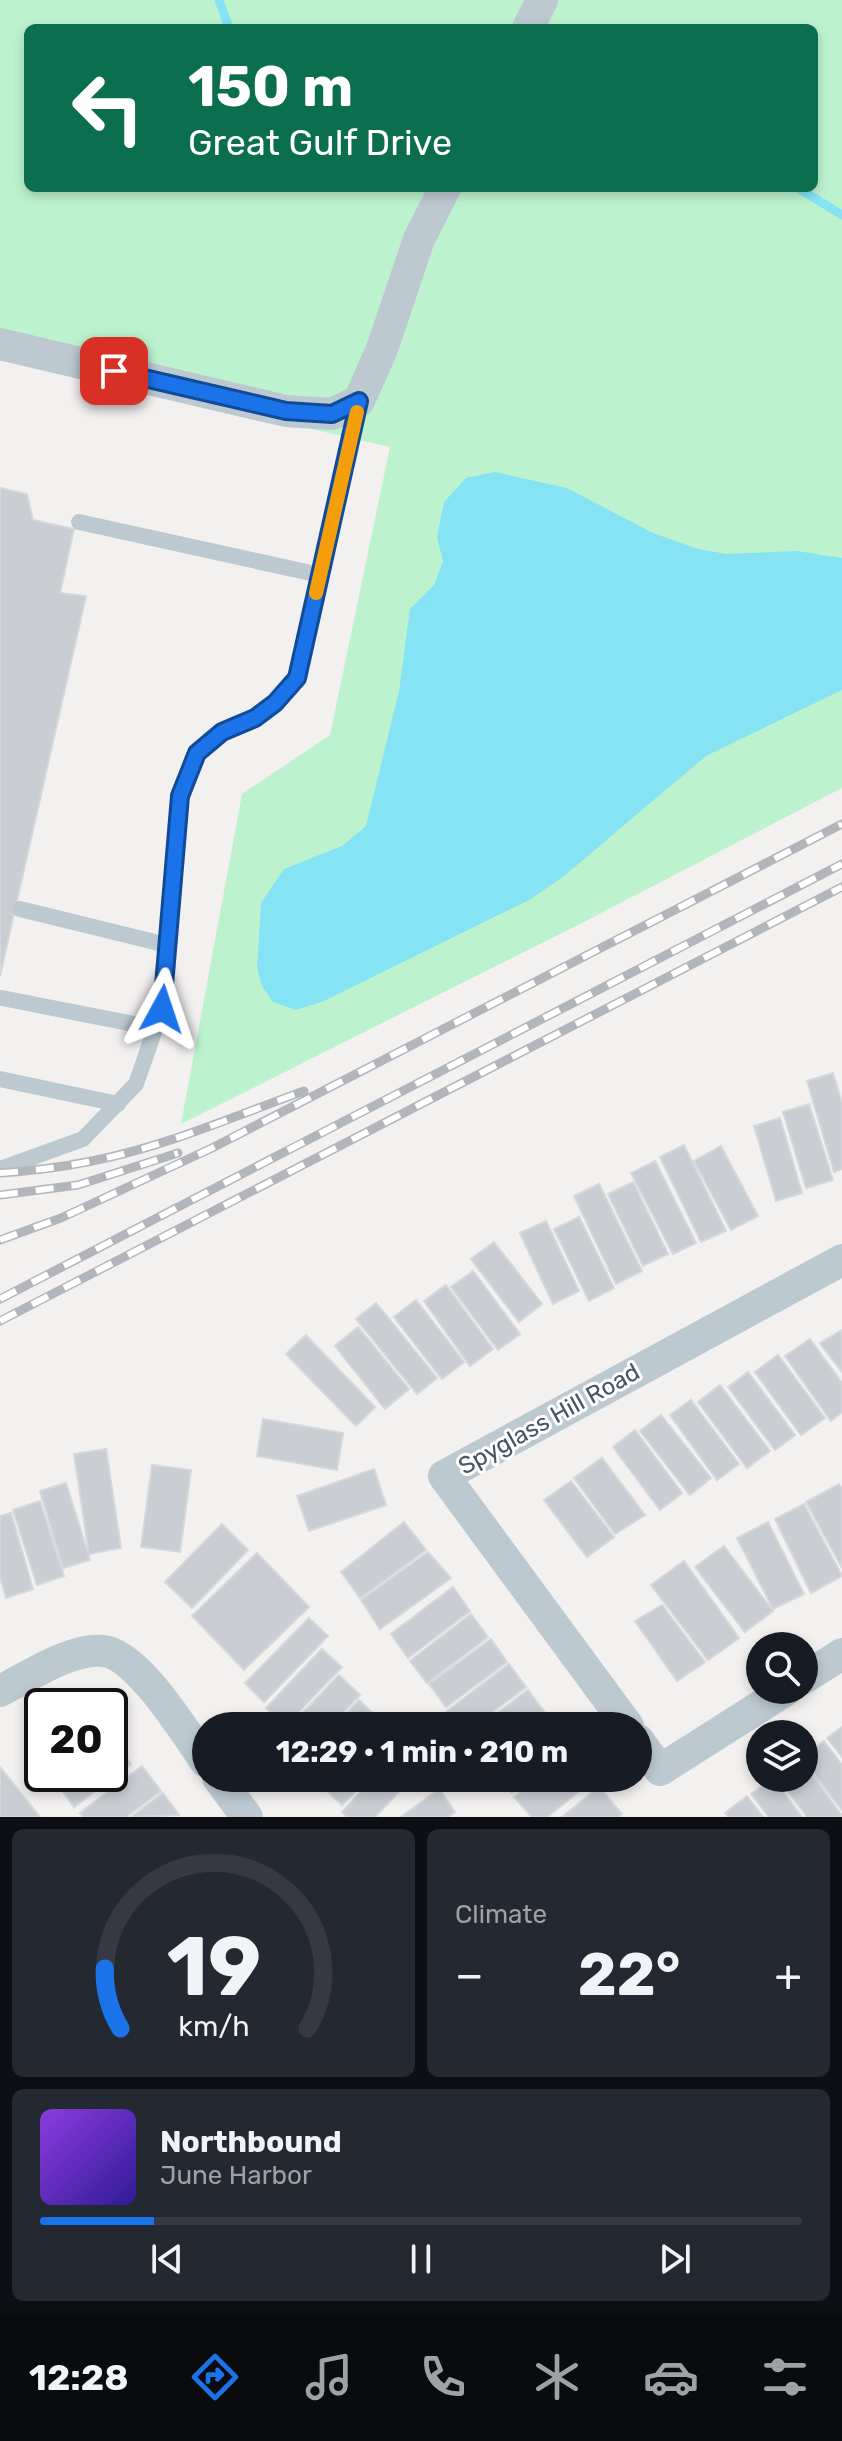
<!DOCTYPE html>
<html lang="en">
<head>
<meta charset="utf-8">
<style>
	:root { --surface:#171b24; --page:#242831; --text:#f1f3f6; --muted:#9ea1a6; --line:#363941; --accent:#1a73e8 }
	body { margin:0; font-family:Rubik,sans-serif; background:var(--page); color:var(--text); height:100vh; display:flex; flex-direction:column; font-size:30px; white-space:nowrap }
	* { box-sizing:border-box; margin:0 }
	p { font-size:26px; color:var(--muted) }
	.icon { flex:none; width:44px; height:44px; fill:none; stroke:currentColor; stroke-width:2; stroke-linecap:round; stroke-linejoin:round }
	.map { position:relative; height:1817px; overflow:hidden }
	.details { display:flex; flex-direction:column; gap:12px; padding:12px; background:#0d0f14; flex:1 }
	.details>* { flex:none }
	.banner { position:absolute; left:24px; top:24px; width:794px; height:168px; border-radius:12px; box-shadow:0 4px 12px #0003; background:#0b6e4f; color:#fff; overflow:hidden }
	.buttons { position:absolute; left:746px; top:1632px; display:grid; gap:16px }
	.buttons a { display:grid; place-items:center; width:72px; height:72px; border-radius:50%; background:var(--surface); box-shadow:0 4px 12px #0003; font-size:40px }
	.speed { position:absolute; left:24px; top:1688px; display:flex; gap:16px; font-size:40px; font-weight:700; text-align:center }
	.speed>* { display:grid; place-content:center; width:104px; height:104px; border-radius:50%; background:var(--surface); box-shadow:0 4px 12px #0003; line-height:1 }
	.speed .limit { border:4px solid #111; border-radius:12px; background:#fff; color:#111 }
	.pin { position:absolute; display:grid; place-items:center; width:68px; height:68px; color:#fff; margin:-34px; border-radius:16px; box-shadow:0 4px 12px #0006 }
	.me { position:absolute; width:88px; margin:-44px; rotate:5deg; stroke-linejoin:round; filter:drop-shadow(0 0 6px #0008) }
	.turn { display:flex; align-items:center; gap:28px; height:168px; padding:0 32px; font-size:36px }
	.turn .icon { width:104px; height:104px; stroke-width:2.5 }
	.turn b { display:block; font-size:56px; line-height:68px }
	.big { font-size:60px; font-weight:700; line-height:1.1 }
	.details .tile { flex:1; display:flex; flex-direction:column; justify-content:center; gap:12px; min-width:0; padding:0 28px; border-radius:12px; background:var(--page) }
	.details .dial { align-items:center; gap:0 }
	.dial svg { height:208px; overflow:visible; fill:none; stroke:var(--line); stroke-width:7; stroke-linecap:round; text-anchor:middle }
	.dial text { fill:var(--text); stroke:none }
	.song { display:flex; align-items:center; gap:24px }
	.cover { width:96px; height:96px; border-radius:12px; background:linear-gradient(135deg,hsl(270 70% 55%),hsl(250 70% 35%)) }
	.played { height:8px; border-radius:4px; background:linear-gradient(90deg,var(--accent) 15%,var(--line) 15%) }
	.keys { display:flex; justify-content:space-around; direction:ltr }
	.heat { display:flex; justify-content:space-between; align-items:center; font-size:44px; direction:ltr }
	.details .tiles { flex:1; display:grid; gap:12px; grid-template-columns:1fr 1fr }
	.tile:last-child { grid-column:span 2 }
	.trip { position:absolute; left:192px; top:1712px; width:460px; height:80px; border-radius:40px; background:var(--surface); box-shadow:0 4px 12px #0003; font-weight:700; line-height:80px; text-align:center }
	.tab-bar { display:flex; height:128px; justify-content:space-around; align-items:center; background:#090b0e; color:var(--muted) }
	.tab-bar .icon { width:56px; height:56px }
	.tab-bar .on { color:var(--accent) }
	.tab-bar b { font-size:36px; color:var(--text) }
	.map>svg:first-child { display:block }
</style>
</head>
<body>
<div class="map">
<svg width="842" height="1817" viewBox="0 0 842 1817">
	<rect width="100%" height="100%" fill="#f3f0f0"/>
	<path fill="#bcf3ce" fill-rule="evenodd" d="M0 0H842V788L578 925 181 1124 242 794 330 735 390 447 0 358ZM28 28H814V188H28Z"/>
	<polygon fill="#85e3f4" points="495,472 567,488 653,533 698,549 727,554 797,551 842,558 842,690 706,756 564,876 531,899 324,1001 296,1010 273,1002 262,986 257,967 261,903 284,869 342,846 366,826 399,691 410,609 434,585 443,561 437,537 444,502 466,478"/>
	<g fill="none" stroke-linecap="round" stroke-linejoin="round">
		<g stroke="#85e3f4" stroke-width="9">
			<polyline points="219,0 229,28"/>
			<polyline points="798,188 842,215"/>
		</g>
	</g>
	<g fill="#caced3" stroke="#d4d7dc" stroke-width="2">
		<polygon points="0,488 27,494 33,520 74,529 60,593 86,596 0,976"/>
		<polygon points="833,1073 842,1103 842,1169 834,1172 807,1081"/>
		<polygon points="809,1104 833,1180 806,1188 783,1112"/>
		<polygon points="780,1118 802,1193 776,1201 754,1126"/>
		<polygon points="684,1145 726,1231 701,1242 660,1157"/>
		<polygon points="721,1146 758,1216 731,1230 694,1161"/>
		<polygon points="655,1161 696,1243 673,1254 631,1173"/>
		<polygon points="633,1182 668,1254 643,1266 608,1194"/>
		<polygon points="599,1184 642,1271 616,1284 574,1196"/>
		<polygon points="579,1217 614,1288 589,1301 554,1229"/>
		<polygon points="546,1221 579,1291 553,1304 520,1233"/>
		<polygon points="494,1242 542,1304 519,1322 471,1259"/>
		<polygon points="473,1271 520,1334 498,1350 451,1287"/>
		<polygon points="446,1285 493,1349 470,1366 424,1301"/>
		<polygon points="416,1300 464,1362 442,1379 394,1317"/>
		<polygon points="376,1303 437,1378 417,1394 356,1319"/>
		<polygon points="358,1327 409,1389 385,1409 335,1346"/>
		<polygon points="842,1330 842,1372 820,1343"/>
		<polygon points="306,1335 375,1407 356,1426 286,1354"/>
		<polygon points="810,1339 842,1383 842,1412 831,1421 785,1356"/>
		<polygon points="778,1355 825,1418 801,1435 755,1372"/>
		<polygon points="748,1372 795,1435 775,1450 728,1387"/>
		<polygon points="720,1385 770,1451 747,1468 698,1402"/>
		<polygon points="691,1400 739,1464 717,1480 670,1415"/>
		<polygon points="661,1415 711,1478 690,1495 640,1431"/>
		<polygon points="263,1419 343,1433 337,1470 257,1456"/>
		<polygon points="635,1430 682,1493 660,1510 613,1447"/>
		<polygon points="106,1449 121,1548 89,1554 74,1454"/>
		<polygon points="602,1458 645,1515 615,1534 574,1478"/>
		<polygon points="152,1465 191,1470 180,1552 141,1547"/>
		<polygon points="374,1469 386,1505 309,1531 297,1496"/>
		<polygon points="571,1481 614,1537 587,1557 544,1500"/>
		<polygon points="66,1483 90,1560 63,1568 40,1491"/>
		<polygon points="839,1484 842,1489 842,1568 806,1502"/>
		<polygon points="40,1501 64,1576 37,1585 13,1510"/>
		<polygon points="804,1504 842,1576 811,1593 775,1519"/>
		<polygon points="11,1513 33,1589 6,1598 0,1577 0,1516"/>
		<polygon points="404,1522 426,1550 360,1598 341,1572"/>
		<polygon points="768,1522 804,1594 773,1609 737,1538"/>
		<polygon points="222,1524 248,1550 192,1608 165,1582"/>
		<polygon points="724,1546 773,1611 745,1632 695,1567"/>
		<polygon points="428,1552 451,1578 380,1629 361,1600"/>
		<polygon points="257,1553 309,1607 244,1670 192,1616"/>
		<polygon points="684,1561 739,1638 708,1660 651,1585"/>
		<polygon points="453,1587 470,1611 408,1658 391,1634"/>
		<polygon points="662,1605 705,1662 677,1681 635,1621"/>
		<polygon points="471,1614 488,1637 427,1683 410,1661"/>
		<polygon points="309,1618 328,1636 264,1702 245,1683"/>
		<polygon points="491,1639 507,1662 446,1707 429,1684"/>
		<polygon points="322,1649 342,1667 285,1726 266,1708"/>
		<polygon points="509,1664 526,1687 474,1726 458,1726 447,1711"/>
		<polygon points="339,1675 360,1695 330,1726 290,1726"/>
		<polygon points="528,1690 544,1711 524,1726 480,1726"/>
		<polygon points="359,1700 379,1719 373,1726 335,1726"/>
		<polygon points="842,1727 842,1757 827,1738"/>
		<polygon points="110,1736 131,1764 74,1807 50,1774 110,1774"/>
		<polygon points="42,1737 42,1764 29,1747"/>
		<polygon points="824,1741 842,1765 842,1810 804,1761 804,1756"/>
		<polygon points="804,1763 842,1816 842,1817 807,1817 778,1778 804,1778"/>
		<polygon points="142,1766 161,1791 126,1817 83,1817 80,1813"/>
		<polygon points="0,1767 40,1817 0,1817"/>
		<polygon points="328,1778 368,1778 342,1805 321,1785"/>
		<polygon points="374,1778 412,1778 375,1817 347,1817 342,1812"/>
		<polygon points="500,1778 533,1778 512,1793"/>
		<polygon points="540,1778 592,1778 594,1780 547,1817 532,1817 514,1797"/>
		<polygon points="773,1778 802,1817 769,1817 751,1794"/>
		<polygon points="599,1787 622,1814 619,1817 562,1817"/>
		<polygon points="439,1789 455,1812 448,1817 401,1817"/>
		<polygon points="163,1793 179,1815 131,1817"/>
		<polygon points="747,1796 763,1817 729,1817 725,1813"/>
	</g>
	<g fill="none" stroke-linecap="round" stroke-linejoin="round">
		<g stroke="#bdc9d1" stroke-width="16">
			<polyline points="79,522 320,575"/>
			<polyline points="20,909 167,945"/>
			<polyline points="2,998 154,1028"/>
			<polyline points="0,1079 118,1104"/>
			<polyline points="0,1169 83,1139 136,1084 162,1009 180,796 197,753 222,732 255,718 275,703 297,678 359,402"/>
		</g>
		<g stroke="#bdc9d1" stroke-width="32">
			<polyline points="528,28 542,0"/>
			<polyline points="0,344 286,411 332,414 359,401 382,349 419,239 445,188"/>
			<polyline points="804,1678 842,1654"/>
			<path d="M0 1691C28 1677 70 1648 103 1651 138 1654 186 1734 206 1762"/>
			<polyline points="628,1726 444,1476 842,1260"/>
			<polyline points="638,1740 660,1770 786,1690"/>
			<polyline points="218,1778 247,1817"/>
		</g>
		<g stroke="#b2b6bb" stroke-width="9">
			<g id="rail">
				<path d="M0 1173C31 1171 62 1167 92 1161 164 1147 235 1116 304 1091"/>
				<polyline points="0,1195 78,1185 178,1153"/>
				<polyline points="0,1240 61,1218 212,1148 842,824"/>
				<polyline points="0,1299 842,864"/>
				<polyline points="0,1321 842,887"/>
			</g>
		</g>
		<use href="#rail" stroke="#fff" stroke-width="6" stroke-dasharray="18" stroke-linecap="butt"/>
	</g>
	<g fill="none" stroke-linecap="round" stroke-linejoin="round">
		<g stroke="#114b97" stroke-width="20">
			<polyline id="route" points="114,371 286,411 332,414 359,401 297,678 275,703 255,718 222,732 197,753 180,796 162,1009"/>
		</g>
		<use href="#route" stroke="#1a73e8" stroke-width="14"/>
		<polyline stroke="#f59e0b" stroke-width="14" points="316,593 357,412"/>
	</g>
	<g text-anchor="middle" dominant-baseline="central" stroke-width="6" stroke-linejoin="round" paint-order="stroke">
		<g font-size="24" fill="#465560" stroke="#fff">
			<text transform="translate(549 1419) rotate(-29)">Spyglass Hill Road</text>
		</g>
	</g>
</svg>
<div class="buttons">
<a><svg class="icon" aria-label="search" viewBox="0 0 24 24"><circle cx="10" cy="10" r="6"/><path d="M15 15l6 6"/></svg></a>
<a><svg class="icon" aria-label="layers" viewBox="0 0 24 24"><path d="M12 4l9 5-9 5-9-5zM3 14l9 5 9-5"/></svg></a>
</div>
<div class="speed"><div class="limit">20</div></div>
<div class="pin" style="left:114px;top:371px;background:#d93025"><svg class="icon" aria-label="arrive" viewBox="0 0 24 24"><path d="M6 21V4h12l-3 4 3 4H6"/></svg></div>
<svg class="me" style="left:162px;top:1009px" viewBox="-20 -20 40 40"><path d="M0-17L14 15 0 8-14 15z" fill="#1a73e8" stroke="#fff" stroke-width="4"/></svg>
<div class="trip">12:29 · 1 min · 210 m</div>
<div class="banner">
<div class="turn"><svg class="icon" aria-label="left" viewBox="0 0 24 24"><path d="M17 20v-9H6M10 6l-5 5 5 5"/></svg><div><b>150 m</b>Great Gulf Drive</div></div>
</div>
</div>
<section class="details">
<div class="tiles">
<div class="tile dial"><svg viewBox="0 0 100 80">
<path d="M14 69A42 42 0 1 1 86 69"/>
<path d="M14 69A42 42 0 0 1 8 46" stroke="#1a73e8"/>
<text x="50" y="56" font-size="32" font-weight="700">19</text>
<text x="50" y="72" font-size="11">km/h</text>
</svg></div>
<div class="tile"><p>Climate</p>
<div class="heat"><a>−</a><b class="big">22°</b><a>+</a></div>
</div>
<div class="tile">
<div class="song"><i class="cover"></i><div><b>Northbound</b><p>June Harbor</p></div></div>
<div class="played"></div>
<div class="keys"><svg class="icon" aria-label="previous" viewBox="0 0 24 24"><path d="M18 5L8 12l10 7zM5 5v14"/></svg><svg class="icon" aria-label="pause" viewBox="0 0 24 24"><path d="M8 5v14M16 5v14"/></svg><svg class="icon" aria-label="next" viewBox="0 0 24 24"><path d="M6 5l10 7-10 7zM19 5v14"/></svg></div>
</div>
</div>
</section>
<nav class="tab-bar">
<b>12:28</b>
<svg class="icon on" aria-label="directions" viewBox="0 0 24 24"><path d="M12 3l9 9-9 9-9-9zM9 14v-3h6M13 9l2 2-2 2"/></svg>
<svg class="icon" aria-label="music" viewBox="0 0 24 24"><path d="M9 18V5l10-2v13"/><circle cx="6" cy="18" r="3"/><circle cx="16" cy="16" r="3"/></svg>
<svg class="icon" aria-label="phone" viewBox="0 0 24 24"><path d="M5 4h4l2 5-3 2q2 4 5 5l2-3 5 2v4C11 20 4 13 5 4z"/></svg>
<svg class="icon" aria-label="climate" viewBox="0 0 24 24"><path d="M12 3v18M4 7l16 10M4 17L20 7"/></svg>
<svg class="icon" aria-label="car" viewBox="0 0 24 24"><path d="M5 17H2v-5l4-1 3-4h7l3 4 3 1v5h-3M9 17h6M6 11h13"/><circle cx="7" cy="17" r="2"/><circle cx="17" cy="17" r="2"/></svg>
<svg class="icon" aria-label="filters" viewBox="0 0 24 24"><path d="M4 7h16M4 17h16"/><circle cx="9" cy="7" r="2"/><circle cx="15" cy="17" r="2"/></svg>
</nav>
</body>
</html>
